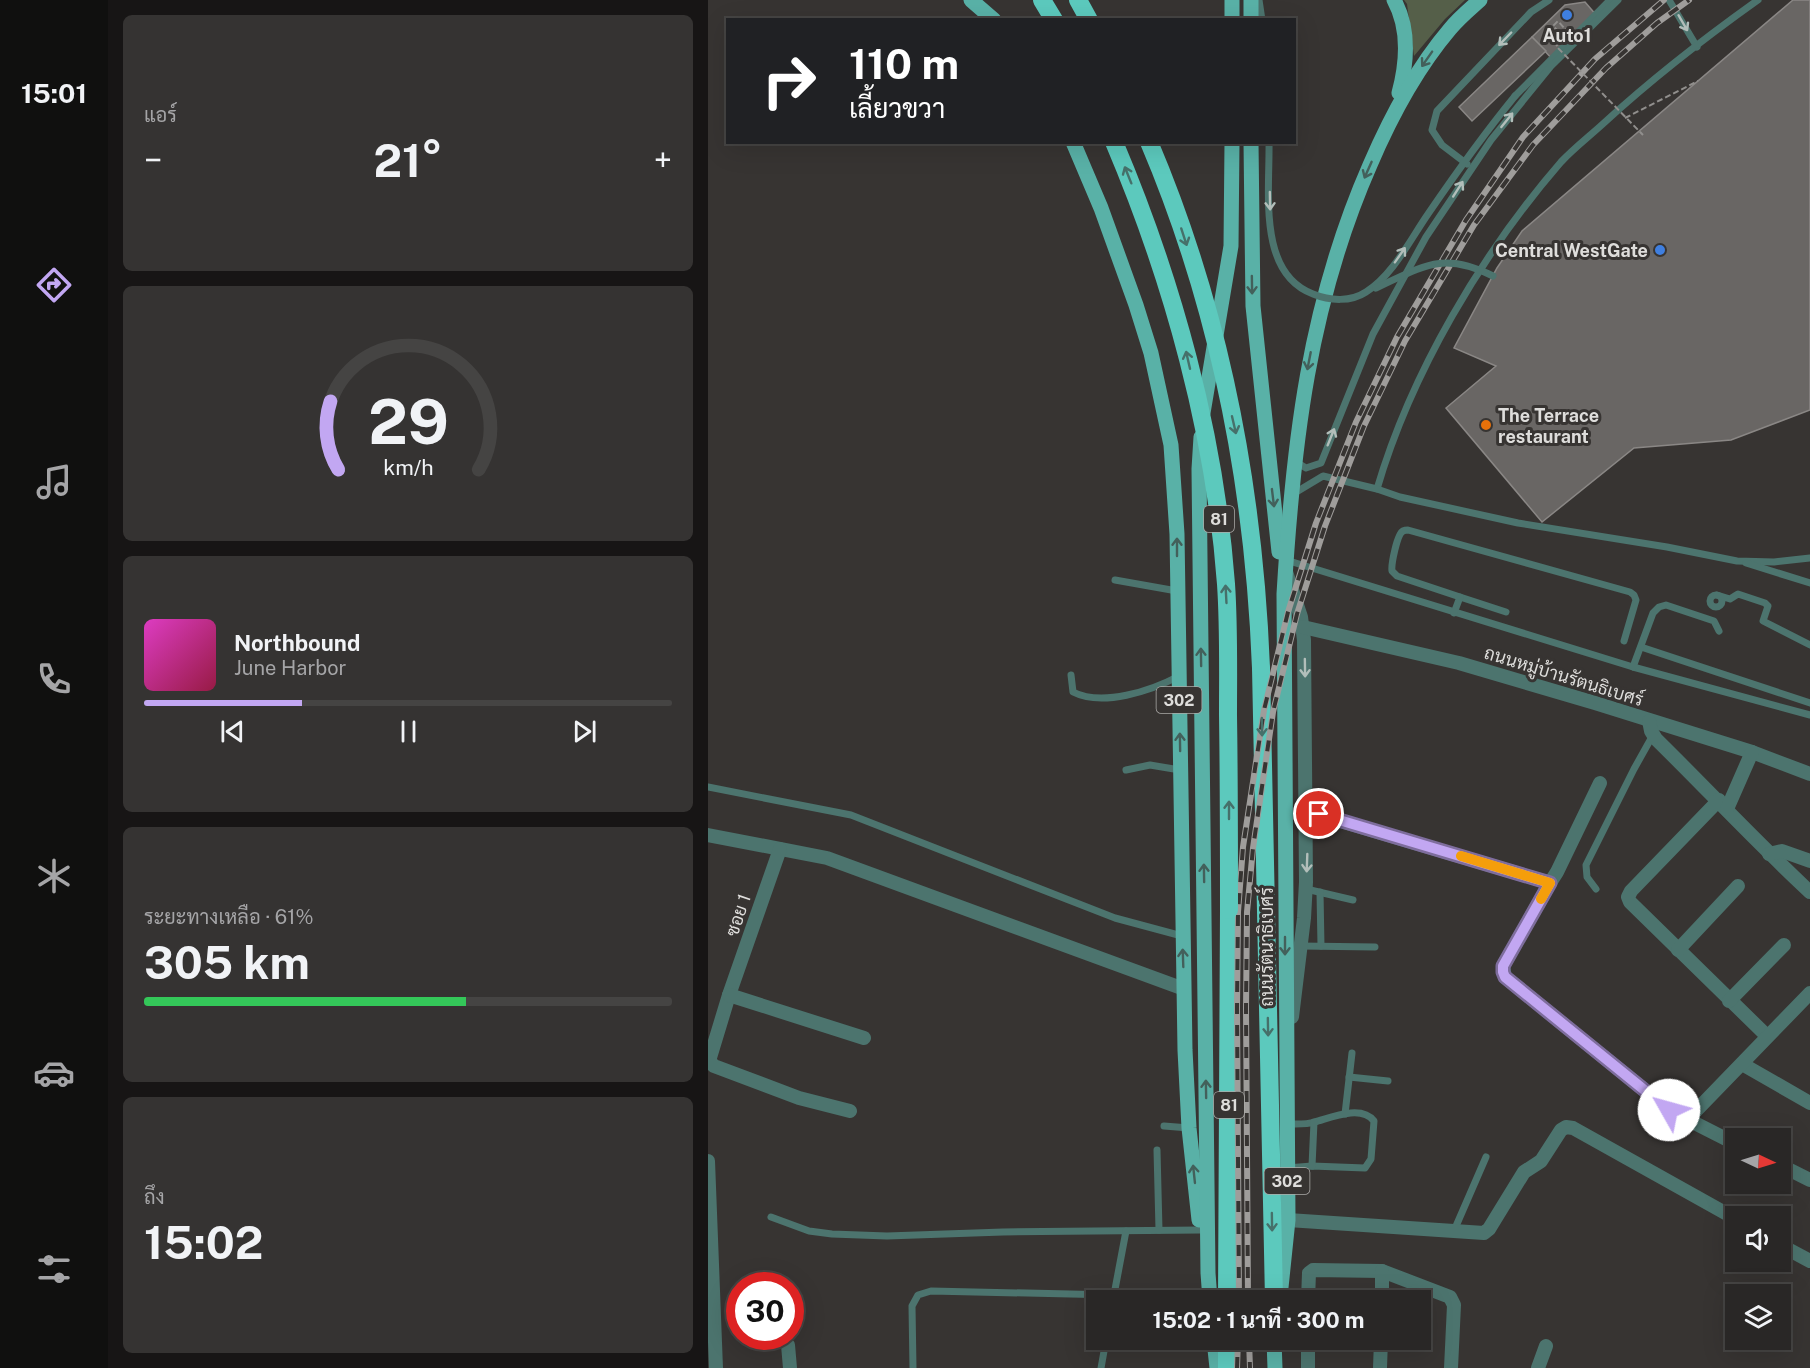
<!DOCTYPE html>
<html lang="th">
<head>
<meta charset="utf-8">
<style>
	:root { --surface:#292726; --page:#353332; --text:#f1f3f6; --muted:#a5a5a7; --line:#454443; --accent:#c2a7f2 }
	body { margin:0; font-family:"Public Sans",Sarabun,sans-serif; background:var(--page); color:var(--text); height:100vh; display:flex; flex-direction:column; font-size:22px; white-space:nowrap }
	* { box-sizing:border-box; margin:0 }
	p { font-size:20px; color:var(--muted) }
	.icon { flex:none; width:33px; height:33px; fill:none; stroke:currentColor; stroke-width:2; stroke-linecap:round; stroke-linejoin:round }
	.map { position:relative; flex:1; overflow:hidden }
	.details { display:flex; flex-direction:column; gap:15px; padding:15px; background:#171515; width:600px }
	.details>* { flex:none }
	.guide { position:absolute; left:18px; top:18px; width:570px; height:126px; border-radius:0px; box-shadow:0 6px 24px #0002,0 0 0 2px var(--line); background:#202124; color:#fff; overflow:hidden }
	.needle { width:39px; rotate:94deg }
	.buttons { position:absolute; left:1017px; top:1128px; display:grid; gap:12px }
	.buttons a { display:grid; place-items:center; width:66px; height:66px; border-radius:0px; background:var(--surface); box-shadow:0 6px 24px #0002,0 0 0 2px var(--line); font-size:30px }
	.speed { position:absolute; left:18px; top:1272px; display:flex; gap:12px; font-size:30px; font-weight:700; text-align:center }
	.speed>* { display:grid; place-content:center; width:78px; height:78px; border-radius:50%; background:var(--surface); box-shadow:0 6px 24px #0002,0 0 0 2px var(--line); line-height:1 }
	.speed .limit { border:9px solid #d22; background:#fff; color:#111 }
	.pin { position:absolute; display:grid; place-items:center; width:51px; height:51px; color:#fff; margin:-26px; border:3px solid #fff; border-radius:50%; box-shadow:0 2px 6px #0007 }
	.me { position:absolute; width:66px; margin:-33px; rotate:308deg; stroke-linejoin:round; filter:drop-shadow(0 0 4px #0008) }
	.turn { display:flex; align-items:center; gap:21px; height:126px; padding:0 24px; font-size:27px }
	.turn .icon { width:78px; height:78px; stroke-width:2.5 }
	.turn b { display:block; font-size:42px; line-height:51px }
	.big { font-size:45px; font-weight:700; line-height:1.1 }
	.details .tile { flex:1; display:flex; flex-direction:column; justify-content:center; gap:9px; min-width:0; padding:0 21px; border-radius:9px; background:var(--page) }
	.details .dial { align-items:center; gap:0 }
	.dial svg { height:156px; overflow:visible; fill:none; stroke:var(--line); stroke-width:7; stroke-linecap:round; text-anchor:middle }
	.dial text { fill:var(--text); stroke:none }
	.song { display:flex; align-items:center; gap:18px }
	.cover { width:72px; height:72px; border-radius:9px; background:linear-gradient(135deg,hsl(310 70% 55%),hsl(340 70% 35%)) }
	.played { height:6px; border-radius:3px; background:linear-gradient(90deg,var(--accent) 30%,var(--line) 30%) }
	.keys { display:flex; justify-content:space-around; direction:ltr }
	.heat { display:flex; justify-content:space-between; align-items:center; font-size:33px; direction:ltr }
	.charge { height:9px; border-radius:4px; background:linear-gradient(90deg,#34c759 61%,var(--line) 0) }
	.trip { position:absolute; left:378px; top:1290px; width:345px; height:60px; border-radius:0px; background:var(--surface); box-shadow:0 6px 24px #0002,0 0 0 2px var(--line); font-weight:700; line-height:60px; text-align:center }
	main { display:flex; flex:1; min-height:0 }
	.menu { display:flex; flex-direction:column; width:108px; justify-content:space-around; align-items:center; background:#10100f; color:var(--muted) }
	.menu .icon { width:42px; height:42px }
	.menu .on { color:var(--accent) }
	.menu b { font-size:27px; color:var(--text) }
	.map>svg:first-child { display:block }
</style>
</head>
<body>
<main>
<nav class="menu">
<b>15:01</b>
<svg class="icon on" aria-label="directions" viewBox="0 0 24 24"><path d="M12 3l9 9-9 9-9-9zM9 14v-3h6M13 9l2 2-2 2"/></svg>
<svg class="icon" aria-label="music" viewBox="0 0 24 24"><path d="M9 18V5l10-2v13"/><circle cx="6" cy="18" r="3"/><circle cx="16" cy="16" r="3"/></svg>
<svg class="icon" aria-label="phone" viewBox="0 0 24 24"><path d="M5 4h4l2 5-3 2q2 4 5 5l2-3 5 2v4C11 20 4 13 5 4z"/></svg>
<svg class="icon" aria-label="climate" viewBox="0 0 24 24"><path d="M12 3v18M4 7l16 10M4 17L20 7"/></svg>
<svg class="icon" aria-label="car" viewBox="0 0 24 24"><path d="M5 17H2v-5l4-1 3-4h7l3 4 3 1v5h-3M9 17h6M6 11h13"/><circle cx="7" cy="17" r="2"/><circle cx="17" cy="17" r="2"/></svg>
<svg class="icon" aria-label="filters" viewBox="0 0 24 24"><path d="M4 7h16M4 17h16"/><circle cx="9" cy="7" r="2"/><circle cx="15" cy="17" r="2"/></svg>
</nav>
<section class="details">
<div class="tile"><p>แอร์</p>
<div class="heat"><a>−</a><b class="big">21°</b><a>+</a></div>
</div>
<div class="tile dial"><svg viewBox="0 0 100 80">
<path d="M14 69A42 42 0 1 1 86 69"/>
<path d="M14 69A42 42 0 0 1 10 34" stroke="#c2a7f2"/>
<text x="50" y="56" font-size="32" font-weight="700">29</text>
<text x="50" y="72" font-size="11">km/h</text>
</svg></div>
<div class="tile">
<div class="song"><i class="cover"></i><div><b>Northbound</b><p>June Harbor</p></div></div>
<div class="played"></div>
<div class="keys"><svg class="icon" aria-label="previous" viewBox="0 0 24 24"><path d="M18 5L8 12l10 7zM5 5v14"/></svg><svg class="icon" aria-label="pause" viewBox="0 0 24 24"><path d="M8 5v14M16 5v14"/></svg><svg class="icon" aria-label="next" viewBox="0 0 24 24"><path d="M6 5l10 7-10 7zM19 5v14"/></svg></div>
</div>
<div class="tile"><p>ระยะทางเหลือ · 61%</p><b class="big">305 km</b><div class="charge"></div></div>
<div class="tile"><p>ถึง</p><b class="big">15:02</b></div>
</section>
<div class="map">
<svg width="1102" height="1368" viewBox="0 0 1102 1368">
	<rect width="100%" height="100%" fill="#373432"/>
	<polygon fill="#555f49" points="696,0 757,0 737,19 706,56 699,4"/>
	<g fill="#696664" stroke="#8a8785" stroke-width="1.5">
		<polygon points="1085,0 1102,0 1102,410 1023,440 926,448 834,522 738,408 788,366 746,348 789,268 814,231"/>
		<polygon points="877,2 889,16 845,60 824,37 857,5"/>
		<polygon points="824,37 838,51 764,121 751,107"/>
	</g>
	<g fill="none" stroke-linecap="round" stroke-linejoin="round">
		<g stroke="#918f8d" stroke-width="2" stroke-dasharray="6 3" stroke-linecap="butt">
			<polyline points="851,32 845,26 850,21 857,29"/>
			<polyline points="917,118 990,81"/>
		</g>
		<g stroke="#4c746e" stroke-width="7">
			<polyline points="551,0 554,20"/>
			<polyline points="961,0 989,47"/>
			<polyline points="807,96 902,0"/>
			<polyline points="759,164 734,145 724,130 729,111 823,12 841,0"/>
			<polyline points="588,462 598,468 613,463 665,334 718,237 783,140 843,66 910,0"/>
			<path d="M669 489C703 373 774 253 853 162 866 148 883 135 897 122 944 79 998 37 1050 0"/>
			<polyline points="585,494 615,476 669,489 692,497 810,523 959,547 1029,561 1066,562 1102,558"/>
			<polyline points="578,560 925,667 1102,715"/>
			<polyline points="1038,563 1102,583"/>
			<polyline points="407,580 469,591"/>
			<circle cx="1008" cy="601" r="6"/>
			<polyline points="1009,595 1022,599 1030,594 1057,603 1060,606 1055,621 1102,645"/>
			<polyline points="752,597 798,612"/>
			<path d="M746 613 752 597 689 576 684 571C683 565 689 534 695 531 697 530 699 530 700 530L922 592 926 595 928 600 916 641"/>
			<polyline points="933,647 1102,703"/>
			<polyline points="925,667 945,613 951,607 958,605 1006,621 1011,631"/>
			<path d="M363 675 365 692C394 707 443 691 471 676"/>
			<polyline points="418,770 442,765 472,770"/>
			<polyline points="0,787 143,815 407,918 474,936"/>
			<polyline points="598,889 645,900"/>
			<polyline points="888,889 879,877 878,865 926,769 945,735"/>
			<polyline points="612,892 613,946"/>
			<polyline points="593,946 667,947"/>
			<polyline points="641,1077 680,1081"/>
			<polyline points="637,1114 644,1053"/>
			<path d="M578 1124C588 1124 597 1125 607 1122 622 1118 653 1104 666 1121L663 1159 657 1168 604 1166 579 1168"/>
			<polyline points="456,1126 481,1128"/>
			<polyline points="449,1150 451,1230"/>
			<polyline points="604,1166 606,1122"/>
			<polyline points="63,1217 101,1231 124,1234 179,1236 295,1232 492,1230"/>
			<polyline points="745,1233 778,1157"/>
			<polyline points="405,1300 418,1231"/>
			<polyline points="205,1368 204,1306 210,1295 223,1291 406,1295"/>
			<polyline points="393,1368 398,1340"/>
		</g>
		<g stroke="#4c746e" stroke-width="14">
			<polyline points="578,572 593,617 596,640 598,882 596,918 584,1017"/>
			<polyline points="595,627 751,663 887,703 1044,752 1102,774"/>
			<path d="M941 721 943 731 948 739C1000 790 1049 843 1102 892"/>
			<polyline points="1011,800 923,891 920,897 922,902 1059,1036"/>
			<polyline points="1019,809 1044,752"/>
			<polyline points="599,811 842,883 849,872 892,783"/>
			<polyline points="0,835 119,858 476,989"/>
			<polyline points="72,849 21,995 1,1061 6,1066 91,1098 142,1111"/>
			<polyline points="1061,854 1074,851 1102,861"/>
			<polyline points="842,883 795,966 797,977 961,1110 1028,1144"/>
			<polyline points="970,950 1030,886"/>
			<polyline points="21,995 156,1038"/>
			<polyline points="1021,1001 1076,945"/>
			<polyline points="1034,1064 1102,1103"/>
			<polyline points="979,1120 1102,993"/>
			<polyline points="0,1161 8,1368"/>
			<polyline points="1072,1165 1102,1180"/>
			<polyline points="580,1220 776,1233 781,1229 816,1172 833,1161 853,1130 858,1127 865,1128 1028,1219"/>
			<polyline points="1072,1245 1102,1261"/>
			<polyline points="600,1300 601,1273 605,1270 674,1271 742,1297 746,1305 743,1368"/>
			<polyline points="674,1300 674,1271"/>
			<polyline points="80,1345 82,1368"/>
			<polyline points="600,1368 600,1340"/>
			<polyline points="672,1368 673,1340"/>
			<polyline points="830,1368 838,1346"/>
		</g>
		<g stroke="#59b1a7" stroke-width="15">
			<polyline points="263,0 286,20"/>
			<polyline points="524,0 524,20"/>
			<polyline points="543,0 543,20"/>
			<path d="M686 0C702 29 699 63 691 93"/>
			<polyline points="365,142 393,208 428,305 443,353 463,445 469,534 477,1050 481,1128 491,1220"/>
			<polyline points="543,142 545,306 571,552"/>
			<polyline points="495,413 523,246 524,142"/>
			<polyline points="493,437 491,469 500,1273 502,1300"/>
			<path d="M572 1297 580 1220 576 594C585 443 601 304 662 165 683 116 708 69 742 29 751 18 762 9 772 0"/>
			<polyline points="506,1340 509,1368"/>
			<polyline points="566,1340 567,1368"/>
		</g>
		<g stroke="#5cc9bd" stroke-width="18">
			<polyline points="370,0 381,20"/>
			<polyline points="553,668 566,1300"/>
			<polyline points="519,1300 521,910"/>
			<polyline points="519,1368 519,1340"/>
		</g>
		<g stroke="#9f9d9b" stroke-width="6">
			<g id="rail">
				<polyline points="531,1300 529,1008 530,912 535,847 556,710 580,612 608,523 648,422 689,337 758,220 815,137 887,59 956,0"/>
				<polyline points="540,1300 538,1008 539,912 545,848 565,712 589,614 617,526 656,426 697,341 766,225 825,145 898,68 949,23 981,0"/>
				<polyline points="541,1340 542,1368"/>
				<polyline points="529,1368 530,1340"/>
			</g>
		</g>
		<use href="#rail" stroke="#373432" stroke-width="4" stroke-dasharray="11" stroke-linecap="butt"/>
		<polyline stroke="#918f8d" stroke-width="2" stroke-dasharray="6 3" stroke-linecap="butt" points="857,29 861,33 848,46 935,135"/>
		<g stroke="#4c746e" stroke-width="7">
			<path d="M561 142C562 191 549 273 605 294 622 301 643 302 658 292 685 275 702 240 720 214 748 173 776 134 807 96"/>
			<path d="M668 288C716 266 734 251 785 276"/>
		</g>
		<g stroke="#5cc9bd" stroke-width="18">
			<polyline points="334,0 346,20"/>
			<path d="M406 142C465 281 507 434 518 584 521 628 520 672 520 715 521 780 521 845 521 910"/>
			<path d="M441 142C512 309 546 489 553 668"/>
		</g>
	</g>
	<defs><path id="oneway-shaft" d="M-6 0H5M1.5-3L5.5 0L1.5 3" fill="none" stroke-width="1.6" stroke-linecap="round" stroke-linejoin="round" transform="scale(1.5)"/></defs>
	<g stroke="#b2beba">
		<use href="#oneway-shaft" transform="translate(975 23) rotate(60)"/>
		<use href="#oneway-shaft" transform="translate(797 39) rotate(134)"/>
		<use href="#oneway-shaft" transform="translate(799 120) rotate(-51)"/>
		<use href="#oneway-shaft" transform="translate(750 189) rotate(-57)"/>
		<use href="#oneway-shaft" transform="translate(562 201) rotate(89)"/>
		<use href="#oneway-shaft" transform="translate(692 255) rotate(-55)"/>
		<use href="#oneway-shaft" transform="translate(623 437) rotate(-68)"/>
		<use href="#oneway-shaft" transform="translate(597 668) rotate(89)"/>
		<use href="#oneway-shaft" transform="translate(599 863) rotate(92)"/>
	</g>
	<g stroke="#43605b">
		<use href="#oneway-shaft" transform="translate(719 59) rotate(125)"/>
		<use href="#oneway-shaft" transform="translate(660 170) rotate(114)"/>
		<use href="#oneway-shaft" transform="translate(544 285) rotate(89)"/>
		<use href="#oneway-shaft" transform="translate(601 361) rotate(101)"/>
		<use href="#oneway-shaft" transform="translate(565 498) rotate(83)"/>
		<use href="#oneway-shaft" transform="translate(469 547) rotate(-90)"/>
		<use href="#oneway-shaft" transform="translate(493 657) rotate(-91)"/>
		<use href="#oneway-shaft" transform="translate(472 742) rotate(-91)"/>
		<use href="#oneway-shaft" transform="translate(496 873) rotate(-91)"/>
		<use href="#oneway-shaft" transform="translate(577 946) rotate(90)"/>
		<use href="#oneway-shaft" transform="translate(475 958) rotate(-92)"/>
		<use href="#oneway-shaft" transform="translate(498 1089) rotate(-91)"/>
		<use href="#oneway-shaft" transform="translate(486 1174) rotate(-96)"/>
	</g>
	<g stroke="#46706a">
		<use href="#oneway-shaft" transform="translate(420 175) rotate(-112)"/>
		<use href="#oneway-shaft" transform="translate(476 237) rotate(72)"/>
		<use href="#oneway-shaft" transform="translate(480 360) rotate(-103)"/>
		<use href="#oneway-shaft" transform="translate(526 425) rotate(77)"/>
		<use href="#oneway-shaft" transform="translate(518 594) rotate(-93)"/>
		<use href="#oneway-shaft" transform="translate(554 727) rotate(89)"/>
		<use href="#oneway-shaft" transform="translate(521 810) rotate(-90)"/>
		<use href="#oneway-shaft" transform="translate(560 1027) rotate(89)"/>
		<use href="#oneway-shaft" transform="translate(564 1222) rotate(89)"/>
	</g>
	<g fill="none" stroke-linecap="round" stroke-linejoin="round">
		<g stroke="#7e6d9d" stroke-width="15">
			<polyline id="route" points="611,814 842,883 795,966 795,972 797,977 961,1110"/>
		</g>
		<use href="#route" stroke="#c2a7f2" stroke-width="10"/>
		<polyline stroke="#f59e0b" stroke-width="10" points="753,856 842,883 833,899"/>
	</g>
	<g fill="#3f7fe0" stroke="#373432" stroke-width="2">
		<circle cx="859" cy="15" r="6"/>
		<circle cx="952" cy="250" r="6"/>
	</g>
	<circle fill="#e8710a" stroke="#373432" stroke-width="2" cx="778" cy="425" r="6"/>
	<g text-anchor="middle" dominant-baseline="central" stroke-width="6" stroke-linejoin="round" paint-order="stroke">
		<g fill="#373432" stroke="#acaaa8" stroke-width="1.5">
			<rect x="496" y="506" width="30" height="26" rx="4.5"/>
			<rect x="448.5" y="687" width="45" height="26" rx="4.5"/>
			<rect x="506" y="1092" width="30" height="26" rx="4.5"/>
			<rect x="556.5" y="1168" width="45" height="26" rx="4.5"/>
		</g>
		<g font-size="16" font-weight="bold" fill="#dedddb">
			<text x="511" y="519">81</text>
			<text x="471" y="700">302</text>
			<text x="521" y="1105">81</text>
			<text x="579" y="1181">302</text>
		</g>
		<g font-size="18" font-weight="bold" fill="#dedddb" stroke="#373432">
			<text x="859" y="35">Auto1</text>
			<text x="940" y="250" text-anchor="end">Central WestGate</text>
			<text x="790" y="415" text-anchor="start">The Terrace<tspan x="790" dy="21">restaurant</tspan></text>
		</g>
		<g font-size="18" fill="#dedddb" stroke="#373432">
			<text transform="translate(856 676) rotate(17)">ถนนหมู่บ้านรัตนธิเบศร์</text>
			<text transform="translate(30 915) rotate(-71)">ซอย 1</text>
			<text transform="translate(558 947) rotate(-90)">ถนนรัตนาธิเบศร์</text>
		</g>
	</g>
</svg>
<div class="buttons">
<a><svg class="needle" viewBox="-14 -14 28 28"><path d="M0-13l5 13h-10z" fill="#e53935"/><path d="M0 13l5-13h-10z" fill="#a5a5a7"/></svg></a>
<a><svg class="icon" aria-label="sound" viewBox="0 0 24 24"><path d="M4 9h4l5-4v14l-5-4H4zM17 9q2 3 0 6"/></svg></a>
<a><svg class="icon" aria-label="layers" viewBox="0 0 24 24"><path d="M12 4l9 5-9 5-9-5zM3 14l9 5 9-5"/></svg></a>
</div>
<div class="speed"><div class="limit">30</div></div>
<div class="pin" style="left:611px;top:814px;background:#d93025"><svg class="icon" aria-label="arrive" viewBox="0 0 24 24"><path d="M6 21V4h12l-3 4 3 4H6"/></svg></div>
<svg class="me" style="left:961px;top:1110px" viewBox="-20 -20 40 40"><circle r="19" fill="#fff"/><path d="M0-13L10 11 0 6-10 11z" fill="#c2a7f2"/></svg>
<div class="trip">15:02 · 1 นาที · 300 m</div>
<div class="guide">
<div class="turn"><svg class="icon" aria-label="right" viewBox="0 0 24 24"><path d="M7 20v-9h11M14 6l5 5-5 5"/></svg><div><b>110 m</b>เลี้ยวขวา</div></div>
</div>
</div>
</main>
</body>
</html>
